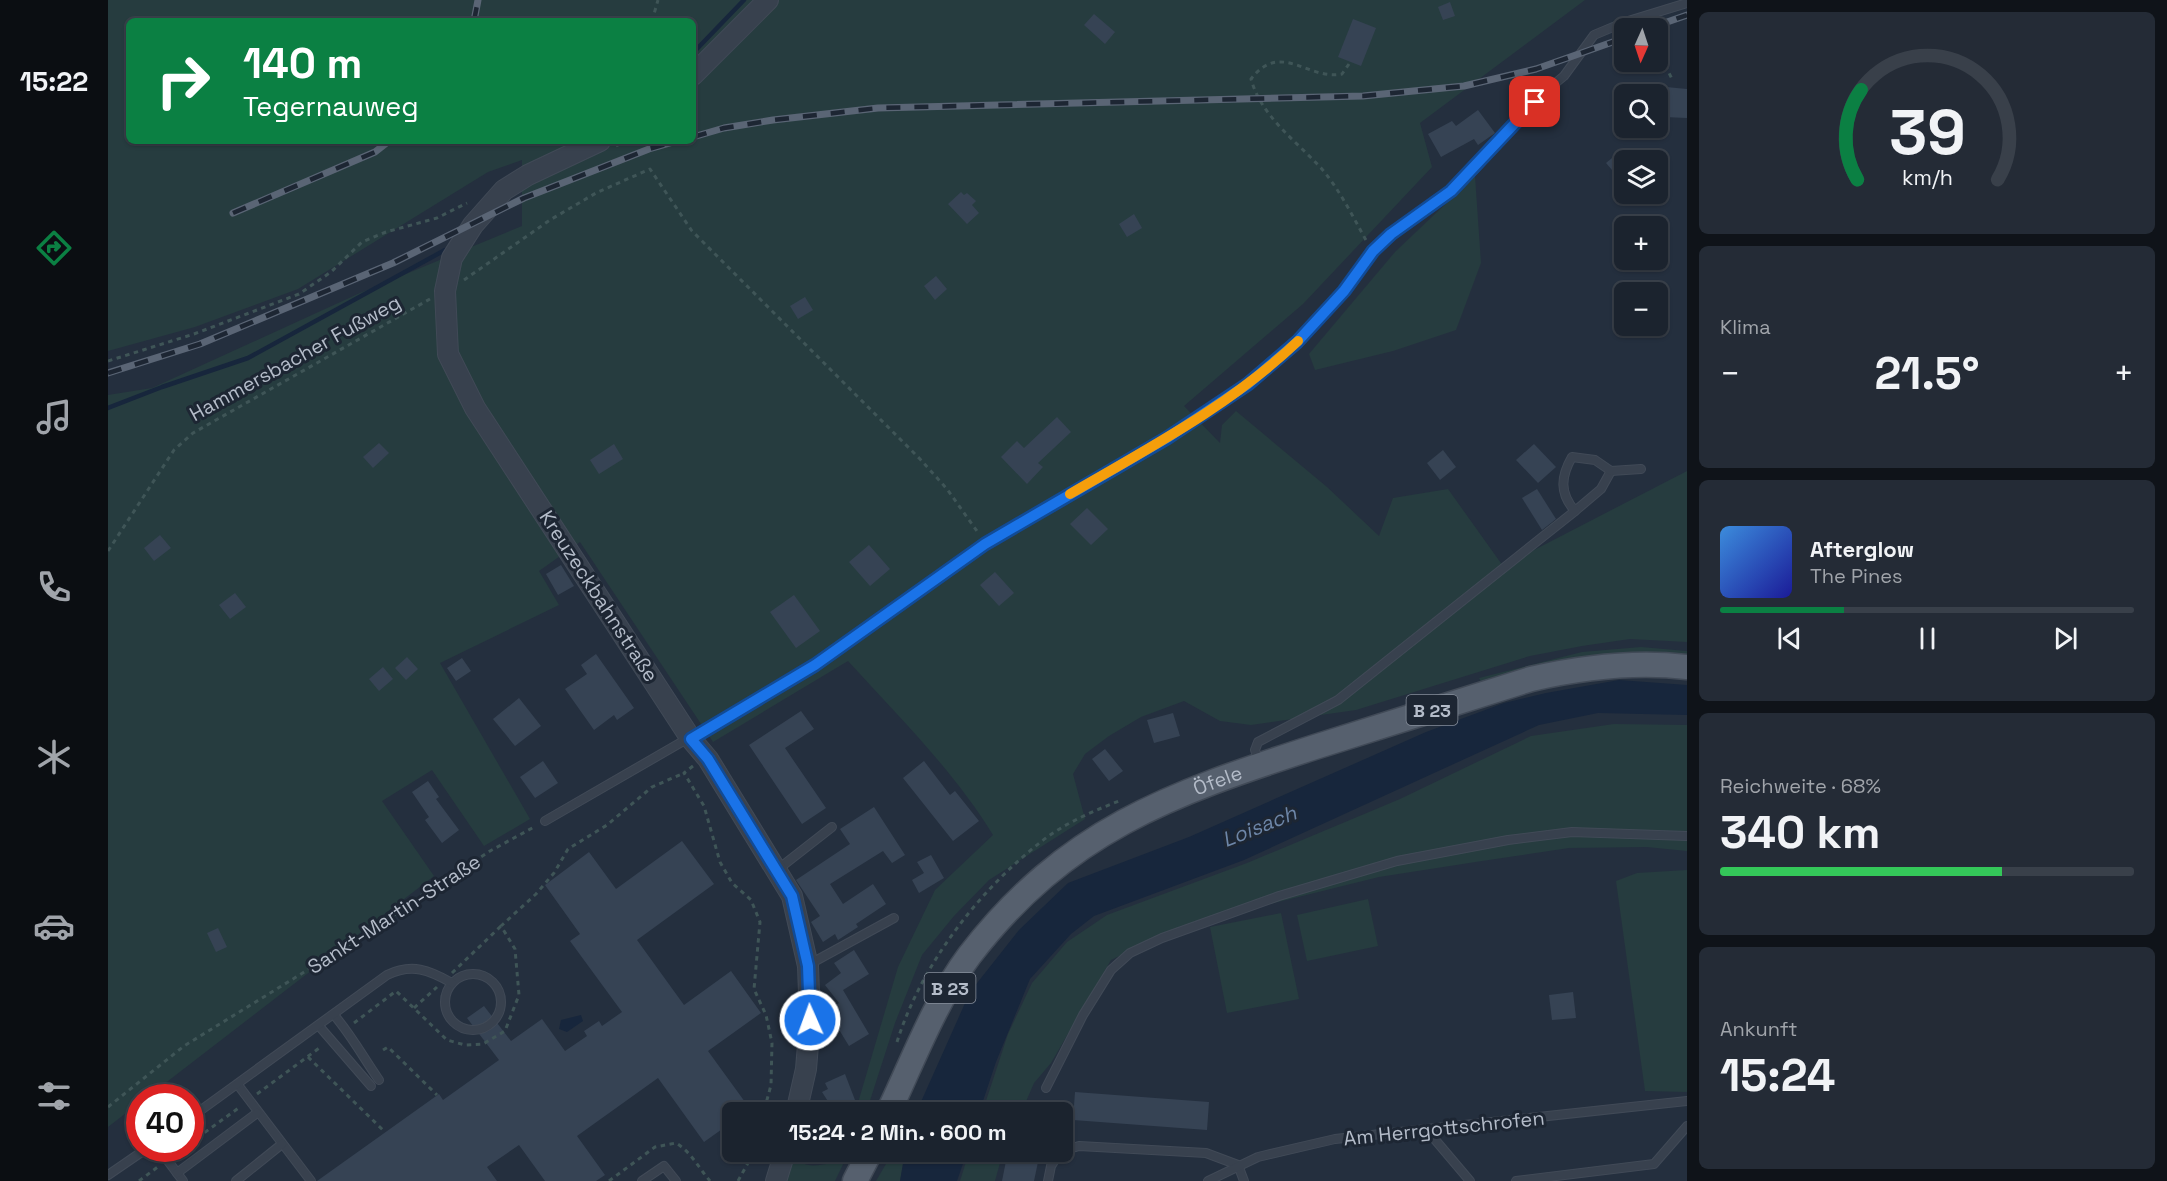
<!DOCTYPE html>
<html lang="de">
<head>
<meta charset="utf-8">
<style>
	:root { --surface:#1b232e; --page:#242b36; --text:#f1f3f6; --muted:#a0a4aa; --line:#39404a; --accent:#0b8043 }
	body { margin:0; font-family:"Space Grotesk",sans-serif; background:var(--page); color:var(--text); height:100vh; display:flex; flex-direction:column; font-size:22px; white-space:nowrap }
	* { box-sizing:border-box; margin:0 }
	p { font-size:20px; color:var(--muted) }
	.icon { flex:none; width:33px; height:33px; fill:none; stroke:currentColor; stroke-width:2; stroke-linecap:round; stroke-linejoin:round }
	.map { position:relative; flex:1; overflow:hidden }
	.details { display:flex; flex-direction:column; gap:12px; padding:12px; background:#0f1319; width:480px }
	.details>* { flex:none }
	.guide { position:absolute; left:18px; top:18px; width:570px; height:126px; border-radius:9px; box-shadow:0 2px 4px #0004,0 0 0 2px var(--line); background:#0b8043; color:#fff; overflow:hidden }
	.needle { width:39px; rotate:183deg }
	.controls { position:absolute; left:1506px; top:18px; display:grid; gap:12px }
	.controls a { display:grid; place-items:center; width:54px; height:54px; border-radius:9px; background:var(--surface); box-shadow:0 2px 4px #0004,0 0 0 2px var(--line); font-size:30px }
	.speed { position:absolute; left:18px; top:1084px; display:flex; gap:12px; font-size:30px; font-weight:700; text-align:center }
	.speed>* { display:grid; place-content:center; width:78px; height:78px; border-radius:50%; background:var(--surface); box-shadow:0 2px 4px #0004,0 0 0 2px var(--line); line-height:1 }
	.speed .limit { border:9px solid #d22; background:#fff; color:#111 }
	.pin { position:absolute; display:grid; place-items:center; width:51px; height:51px; color:#fff; margin:-26px; border-radius:12px; box-shadow:0 3px 9px #0006 }
	.me { position:absolute; width:66px; margin:-33px; rotate:358deg; stroke-linejoin:round; filter:drop-shadow(0 0 4px #0008) }
	.turn { display:flex; align-items:center; gap:21px; height:126px; padding:0 18px; font-size:27px }
	.turn .icon { width:78px; height:78px; stroke-width:2.5 }
	.turn b { display:block; font-size:42px; line-height:51px }
	.big { font-size:45px; font-weight:600; line-height:1.1 }
	.details .card { flex:1; display:flex; flex-direction:column; justify-content:center; gap:9px; min-width:0; padding:0 21px; border-radius:9px; background:var(--page) }
	.details .dial { align-items:center; gap:0 }
	.dial svg { height:156px; overflow:visible; fill:none; stroke:var(--line); stroke-width:7; stroke-linecap:round; text-anchor:middle }
	.dial text { fill:var(--text); stroke:none }
	.song { display:flex; align-items:center; gap:18px }
	.cover { width:72px; height:72px; border-radius:9px; background:linear-gradient(135deg,hsl(210 70% 55%),hsl(240 70% 35%)) }
	.played { height:6px; border-radius:3px; background:linear-gradient(90deg,var(--accent) 30%,var(--line) 30%) }
	.keys { display:flex; justify-content:space-around; direction:ltr }
	.heat { display:flex; justify-content:space-between; align-items:center; font-size:33px; direction:ltr }
	.charge { height:9px; border-radius:4px; background:linear-gradient(90deg,#34c759 68%,var(--line) 0) }
	.trip { position:absolute; left:614px; top:1102px; width:351px; height:60px; border-radius:9px; background:var(--surface); box-shadow:0 2px 4px #0004,0 0 0 2px var(--line); font-weight:600; line-height:60px; text-align:center }
	main { display:flex; flex:1; min-height:0 }
	.tab-bar { display:flex; flex-direction:column; width:108px; justify-content:space-around; align-items:center; background:#0b0e12; color:var(--muted) }
	.tab-bar .icon { width:42px; height:42px }
	.tab-bar .current { color:var(--accent) }
	.tab-bar b { font-size:27px; color:var(--text) }
	.map>svg:first-child { display:block }
</style>
</head>
<body>
<main>
<nav class="tab-bar">
<b>15:22</b>
<svg class="icon current" aria-label="directions" viewBox="0 0 24 24"><path d="M12 3l9 9-9 9-9-9zM9 14v-3h6M13 9l2 2-2 2"/></svg>
<svg class="icon" aria-label="music" viewBox="0 0 24 24"><path d="M9 18V5l10-2v13"/><circle cx="6" cy="18" r="3"/><circle cx="16" cy="16" r="3"/></svg>
<svg class="icon" aria-label="phone" viewBox="0 0 24 24"><path d="M5 4h4l2 5-3 2q2 4 5 5l2-3 5 2v4C11 20 4 13 5 4z"/></svg>
<svg class="icon" aria-label="climate" viewBox="0 0 24 24"><path d="M12 3v18M4 7l16 10M4 17L20 7"/></svg>
<svg class="icon" aria-label="car" viewBox="0 0 24 24"><path d="M5 17H2v-5l4-1 3-4h7l3 4 3 1v5h-3M9 17h6M6 11h13"/><circle cx="7" cy="17" r="2"/><circle cx="17" cy="17" r="2"/></svg>
<svg class="icon" aria-label="filters" viewBox="0 0 24 24"><path d="M4 7h16M4 17h16"/><circle cx="9" cy="7" r="2"/><circle cx="15" cy="17" r="2"/></svg>
</nav>
<div class="map">
<svg width="1579" height="1181" viewBox="0 0 1579 1181">
	<rect width="100%" height="100%" fill="#242f3e"/>
	<g fill="#263c3f" fill-rule="evenodd">
		<path d="M0 0H1477L1312 123 1324 167 1195 304 1076 406 1112 443 1114 425 1128 411 1219 487 1271 536 1285 498 1340 489 1395 566 1579 471V642L1522 639 1474 646 1422 656 1248 710 1143 725 1112 721 1076 701 1033 717 1001 736 977 754 965 774 977 819 881 880 846 916 814 955 787 1023 758 1113H747L790 967 827 890 885 835C846 771 790 716 740 661L605 742 472 542 431 571 451 605 332 663 422 819 376 846 324 770 274 801 326 876 38 1098H32L31 1103 0 1127V395L44 388 252 293 414 226V160L380 172 190 289 87 327 0 351ZM21 21H585V141H21Z"/>
		<polygon points="1367,176 1373,263 1348,330 1285,351 1207,370 1201,354 1287,252"/>
		<polygon points="1533,647 1579,651 1579,658 1375,685 1371,678 1474,652"/>
		<polygon points="1506,724 1579,725 1579,851 1539,847 1461,848 1374,861 1271,877 1073,926 1003,960 943,1063 926,1083 913,1113 874,1113 900,1034 924,983 959,942 999,915 1139,863 1292,799 1423,736"/>
		<polygon points="1579,870 1579,1092 1537,1091 1508,881 1529,873"/>
		<polygon points="1260,899 1270,946 1199,961 1189,915"/>
		<polygon points="1173,913 1191,999 1119,1013 1102,927"/>
		<path d="M676 1152H687V1158C698 1169 710 1165 725 1163L730 1152H741L727 1181H667Z"/>
		<polygon points="785,1152 797,1152 792,1181 768,1181"/>
		<polygon points="861,1152 895,1152 887,1181 852,1181"/>
	</g>
	<g fill="#17263c">
		<polygon points="1511,680 1579,685 1579,715 1490,713 1431,725 1136,860 986,916 963,934 922,979 888,1062 871,1113 808,1113 862,992 911,930 960,883 1081,837 1318,732 1396,703 1438,693"/>
		<polygon points="473,1015 475,1021 459,1032 451,1029 453,1020"/>
		<polygon points="797,1152 859,1152 849,1181 792,1181"/>
	</g>
	<g fill="none" stroke-linecap="round" stroke-linejoin="round">
		<g stroke="#17263c" stroke-width="4.5">
			<polyline points="585,53 636,0"/>
			<polyline points="0,408 54,387 140,358 337,250"/>
		</g>
	</g>
	<g fill="#364354">
		<polygon points="1342,2 1347,16 1335,20 1330,7"/>
		<polygon points="986,14 1007,32 997,44 976,25"/>
		<polygon points="1245,19 1268,28 1253,66 1230,57"/>
		<polygon points="1558,87 1579,89 1579,118 1556,117"/>
		<polygon points="1370,110 1387,133 1370,145 1366,139 1333,157 1320,134 1344,121 1348,126"/>
		<polygon points="1516,148 1516,184 1498,163"/>
		<polygon points="853,192 856,195 859,193 868,201 864,205 871,213 859,224 840,204"/>
		<polygon points="1026,214 1034,228 1019,237 1011,224"/>
		<polygon points="828,276 839,289 827,300 816,286"/>
		<polygon points="697,297 705,310 690,319 682,306"/>
		<polygon points="949,417 963,432 930,463 935,467 919,484 893,457 909,441 916,448"/>
		<polygon points="271,443 281,453 265,468 255,457"/>
		<polygon points="506,444 515,459 491,474 482,460"/>
		<polygon points="1426,444 1448,467 1430,483 1408,460"/>
		<polygon points="1335,450 1348,467 1332,480 1319,463"/>
		<polygon points="1429,489 1448,519 1434,530 1414,498"/>
		<polygon points="979,508 1000,529 983,545 962,524"/>
		<polygon points="52,535 63,548 46,561 36,548"/>
		<polygon points="761,545 782,569 762,586 741,562"/>
		<polygon points="453,565 466,586 450,595 438,574"/>
		<polygon points="887,572 906,593 891,606 872,585"/>
		<polygon points="127,593 138,607 122,619 111,605"/>
		<polygon points="686,595 712,631 688,648 662,612"/>
		<polygon points="488,654 526,708 509,720 506,715 486,730 457,689 479,674 473,665"/>
		<polygon points="299,657 310,669 298,680 287,668"/>
		<polygon points="354,658 363,671 348,681 339,668"/>
		<polygon points="275,667 285,679 271,691 261,679"/>
		<polygon points="411,698 433,726 407,746 385,719"/>
		<polygon points="693,711 706,729 677,748 718,808 694,824 641,745"/>
		<polygon points="1065,713 1072,736 1046,743 1039,720"/>
		<polygon points="997,749 1015,771 1001,781 984,759"/>
		<polygon points="435,761 450,783 427,798 412,777"/>
		<polygon points="816,761 842,795 847,791 871,821 845,841 795,778"/>
		<polygon points="320,781 331,797 328,799 351,830 334,843 317,820 321,817 304,792"/>
		<polygon points="766,807 797,855 784,863 775,851 722,884 735,904 765,884 778,904 748,924 750,927 730,940 727,934 715,942 703,922 712,916 688,880 742,844 732,829"/>
		<polygon points="574,841 606,884 529,940 576,1005 623,971 653,1013 600,1051 645,1113 624,1113 624,1122 596,1142 550,1078 469,1136 497,1175 488,1181 437,1181 411,1145 379,1167 389,1181 209,1181 331,1094 335,1100 391,1060 359,1018 376,1006 403,1041 434,1019 457,1051 479,1036 476,1031 491,1021 494,1026 514,1012 462,941 472,934 437,885 481,852 508,889"/>
		<polygon points="823,855 836,878 811,893 804,880 816,873 809,862"/>
		<polygon points="110,928 119,947 108,952 99,933"/>
		<polygon points="746,950 761,974 735,990 761,1034 741,1046 719,1010 731,1003 717,985 733,973 726,963"/>
		<polygon points="1465,992 1468,1018 1444,1020 1441,995"/>
		<polygon points="737,1074 747,1100 725,1109 714,1092 720,1089 717,1083"/>
		<polygon points="967,1092 1101,1102 1099,1130 965,1120"/>
		<polygon points="899,1156 930,1162 926,1181 894,1181"/>
	</g>
	<g fill="none" stroke-linecap="round" stroke-linejoin="round">
		<g stroke="#414a57" stroke-width="10">
			<g id="service">
				<polyline points="1467,511 1493,489 1503,471"/>
				<path d="M1151 762 1147 750 1150 742 1230 700 1467 511C1451 493 1453 476 1464 457L1487 460 1503 471 1533 469"/>
				<polyline points="437,821 707,665 877,544 1039,450 1140,384 1189,342 1236,291 1265,251 1283,234 1343,191 1367,169 1439,90 1456,76 1486,35 1517,22 1579,3"/>
				<polyline points="669,870 724,827"/>
				<polyline points="700,965 786,918"/>
				<circle cx="365" cy="1002" r="28"/>
				<path d="M226 1015C244 1036 255 1057 271 1080"/>
				<polyline points="211,1026 263,1086"/>
				<polyline points="130,1085 203,1181"/>
				<polyline points="938,1088 975,1015 1003,970 1022,953 1054,938 1171,896 1289,861 1400,840 1464,832 1579,836"/>
				<path d="M82 1118 279 975C304 963 321 970 344 983"/>
				<polyline points="1318,1129 1362,1181"/>
				<polyline points="51,1149 75,1181"/>
				<polyline points="954,1151 971,1146 1098,1153 1130,1165 1136,1181"/>
				<polyline points="69,1173 149,1113"/>
				<polyline points="0,1175 38,1149"/>
				<polyline points="128,1181 174,1144"/>
				<polyline points="534,1181 556,1166 568,1181"/>
				<polyline points="940,1181 943,1166 952,1152"/>
				<polyline points="1100,1181 1150,1157 1227,1139 1579,1101"/>
				<polyline points="1408,1181 1546,1164 1579,1126"/>
			</g>
		</g>
		<g stroke="#414a57" stroke-width="22">
			<g id="tertiary">
				<polyline points="585,75 660,0"/>
				<polyline points="492,141 420,175 396,190 365,225 344,258 337,291 340,354 367,408 583,739 600,759 684,896 700,966 702,1020 698,1069 688,1113"/>
				<polyline points="668,1181 677,1152"/>
			</g>
		</g>
		<g stroke="#414a57" stroke-width="27">
			<g id="primary">
				<path id="s1" d="M780 1113C805 1061 826 1003 861 956 958 830 1062 794 1207 747 1279 724 1351 702 1423 679 1475 667 1526 661 1579 667"/>
				<polyline points="747,1181 762,1152"/>
			</g>
		</g>
		<g stroke="#3f5557" stroke-width="3" stroke-dasharray="4.5 4.5" stroke-linecap="butt">
			<polyline points="544,21 550,0"/>
			<polyline points="1550,60 1557,65 1565,81"/>
			<path d="M1241 64 1234 74C1200 81 1173 40 1143 79 1153 116 1187 140 1213 168 1232 190 1245 217 1259 242"/>
			<polyline points="508,146 517,141"/>
			<polyline points="356,280 442,220 488,193 542,169 584,231 812,459 839,489 871,534"/>
			<polyline points="0,361 86,334 191,294 223,272 254,242 278,232 329,218 359,203"/>
			<polyline points="0,551 66,450 85,433 322,299"/>
			<polyline points="585,766 576,773 596,806 612,862 624,883 643,900 652,922 646,989 658,1015 664,1043 663,1085 656,1111 653,1113"/>
			<polyline points="344,973 393,926"/>
			<polyline points="306,1008 329,987"/>
			<polyline points="246,1023 288,991 339,1040 357,1045 375,1044 397,1031 411,995 407,949 393,926 428,894 446,873 460,849 499,825 544,787 576,773"/>
			<path d="M789 1042C813 965 871 890 934 841 957 823 985 811 1011 801"/>
			<polyline points="275,1050 280,1047 329,1095"/>
			<polyline points="200,1057 277,1132"/>
			<polyline points="149,1094 214,1046"/>
			<polyline points="0,1107 76,1046 271,926 311,897 382,851 428,826"/>
			<polyline points="82,1143 132,1107"/>
			<polyline points="31,1181 51,1166"/>
			<path d="M501 1181 547 1147 568 1143C584 1153 590 1167 602 1181"/>
			<polyline points="630,1181 646,1152"/>
		</g>
		<use href="#service" stroke="#38414e" stroke-width="8"/>
		<use href="#tertiary" stroke="#38414e" stroke-width="20"/>
		<use href="#primary" stroke="#56606e" stroke-width="24"/>
		<g stroke="#5a6575" stroke-width="7">
			<g id="rail">
				<polyline points="366,21 370,0"/>
				<polyline points="1542,28 1579,15"/>
				<polyline points="585,137 616,128 665,120 770,108 1255,96 1356,86 1428,69 1516,38"/>
				<polyline points="125,213 267,152 281,141"/>
				<polyline points="0,373 92,344 285,263 416,198 541,149 569,141"/>
			</g>
		</g>
		<use href="#rail" stroke="#1d2633" stroke-width="4.5" stroke-dasharray="14" stroke-linecap="butt"/>
	</g>
	<g fill="none" stroke-linecap="round" stroke-linejoin="round">
		<g stroke="#114b97" stroke-width="15">
			<polyline id="route" points="702,1020 700,966 684,896 600,759 583,739 707,665 877,544 1059,438 1140,384 1189,342 1236,291 1265,251 1283,234 1343,191 1427,102"/>
		</g>
		<use href="#route" stroke="#1a73e8" stroke-width="10"/>
		<path stroke="#f59e0b" stroke-width="10" d="M962 494C1041 448 1123 405 1190 341"/>
	</g>
	<g text-anchor="middle" dominant-baseline="central" stroke-width="6" stroke-linejoin="round" paint-order="stroke">
		<g fill="#1d2633" stroke="#878f9c" stroke-width="1.5">
			<rect x="1298.5" y="695" width="51" height="30" rx="4.5"/>
			<rect x="816.5" y="973" width="51" height="30" rx="4.5"/>
		</g>
		<g font-size="18" font-weight="bold" fill="#b4bcc9">
			<text x="1324" y="710">B 23</text>
			<text x="842" y="988">B 23</text>
		</g>
		<g font-size="20" fill="#b4bcc9" stroke="#1d2633">
			<text transform="translate(187 358) rotate(-29)">Hammersbacher Fußweg</text>
			<text transform="translate(491 596) rotate(57)">Kreuzeckbahnstraße</text>
			<text stroke="none"><textPath href="#s1" startOffset="486">Öfele</textPath></text>
			<text transform="translate(286 914) rotate(-33)">Sankt-Martin-Straße</text>
			<text transform="translate(1336 1128) rotate(-6)">Am Herrgottschrofen</text>
		</g>
		<g font-size="21" font-style="italic" fill="#6d86a8" stroke="#1d2633">
			<text transform="translate(1151 826) rotate(-22)">Loisach</text>
		</g>
	</g>
</svg>
<div class="controls">
<a><svg class="needle" viewBox="-14 -14 28 28"><path d="M0-13l5 13h-10z" fill="#e53935"/><path d="M0 13l5-13h-10z" fill="#a0a4aa"/></svg></a>
<a><svg class="icon" aria-label="search" viewBox="0 0 24 24"><circle cx="10" cy="10" r="6"/><path d="M15 15l6 6"/></svg></a>
<a><svg class="icon" aria-label="layers" viewBox="0 0 24 24"><path d="M12 4l9 5-9 5-9-5zM3 14l9 5 9-5"/></svg></a>
<a>+</a>
<a>−</a>
</div>
<div class="speed"><div class="limit">40</div></div>
<div class="pin" style="left:1427px;top:102px;background:#d93025"><svg class="icon" aria-label="arrive" viewBox="0 0 24 24"><path d="M6 21V4h12l-3 4 3 4H6"/></svg></div>
<svg class="me" style="left:702px;top:1020px" viewBox="-20 -20 40 40"><circle r="17" fill="#1a73e8" stroke="#fff" stroke-width="3"/><path d="M0-11L8 9 0 5-8 9z" fill="#fff"/></svg>
<div class="trip">15:24 · 2 Min. · 600 m</div>
<div class="guide">
<div class="turn"><svg class="icon" aria-label="right" viewBox="0 0 24 24"><path d="M7 20v-9h11M14 6l5 5-5 5"/></svg><div><b>140 m</b>Tegernauweg</div></div>
</div>
</div>
<section class="details">
<div class="card dial"><svg viewBox="0 0 100 80">
<path d="M14 69A42 42 0 1 1 86 69"/>
<path d="M14 69A42 42 0 0 1 16 23" stroke="#0b8043"/>
<text x="50" y="56" font-size="32" font-weight="700">39</text>
<text x="50" y="72" font-size="11">km/h</text>
</svg></div>
<div class="card"><p>Klima</p>
<div class="heat"><a>−</a><b class="big">21.5°</b><a>+</a></div>
</div>
<div class="card">
<div class="song"><i class="cover"></i><div><b>Afterglow</b><p>The Pines</p></div></div>
<div class="played"></div>
<div class="keys"><svg class="icon" aria-label="previous" viewBox="0 0 24 24"><path d="M18 5L8 12l10 7zM5 5v14"/></svg><svg class="icon" aria-label="pause" viewBox="0 0 24 24"><path d="M8 5v14M16 5v14"/></svg><svg class="icon" aria-label="next" viewBox="0 0 24 24"><path d="M6 5l10 7-10 7zM19 5v14"/></svg></div>
</div>
<div class="card"><p>Reichweite · 68%</p><b class="big">340 km</b><div class="charge"></div></div>
<div class="card"><p>Ankunft</p><b class="big">15:24</b></div>
</section>
</main>
</body>
</html>
